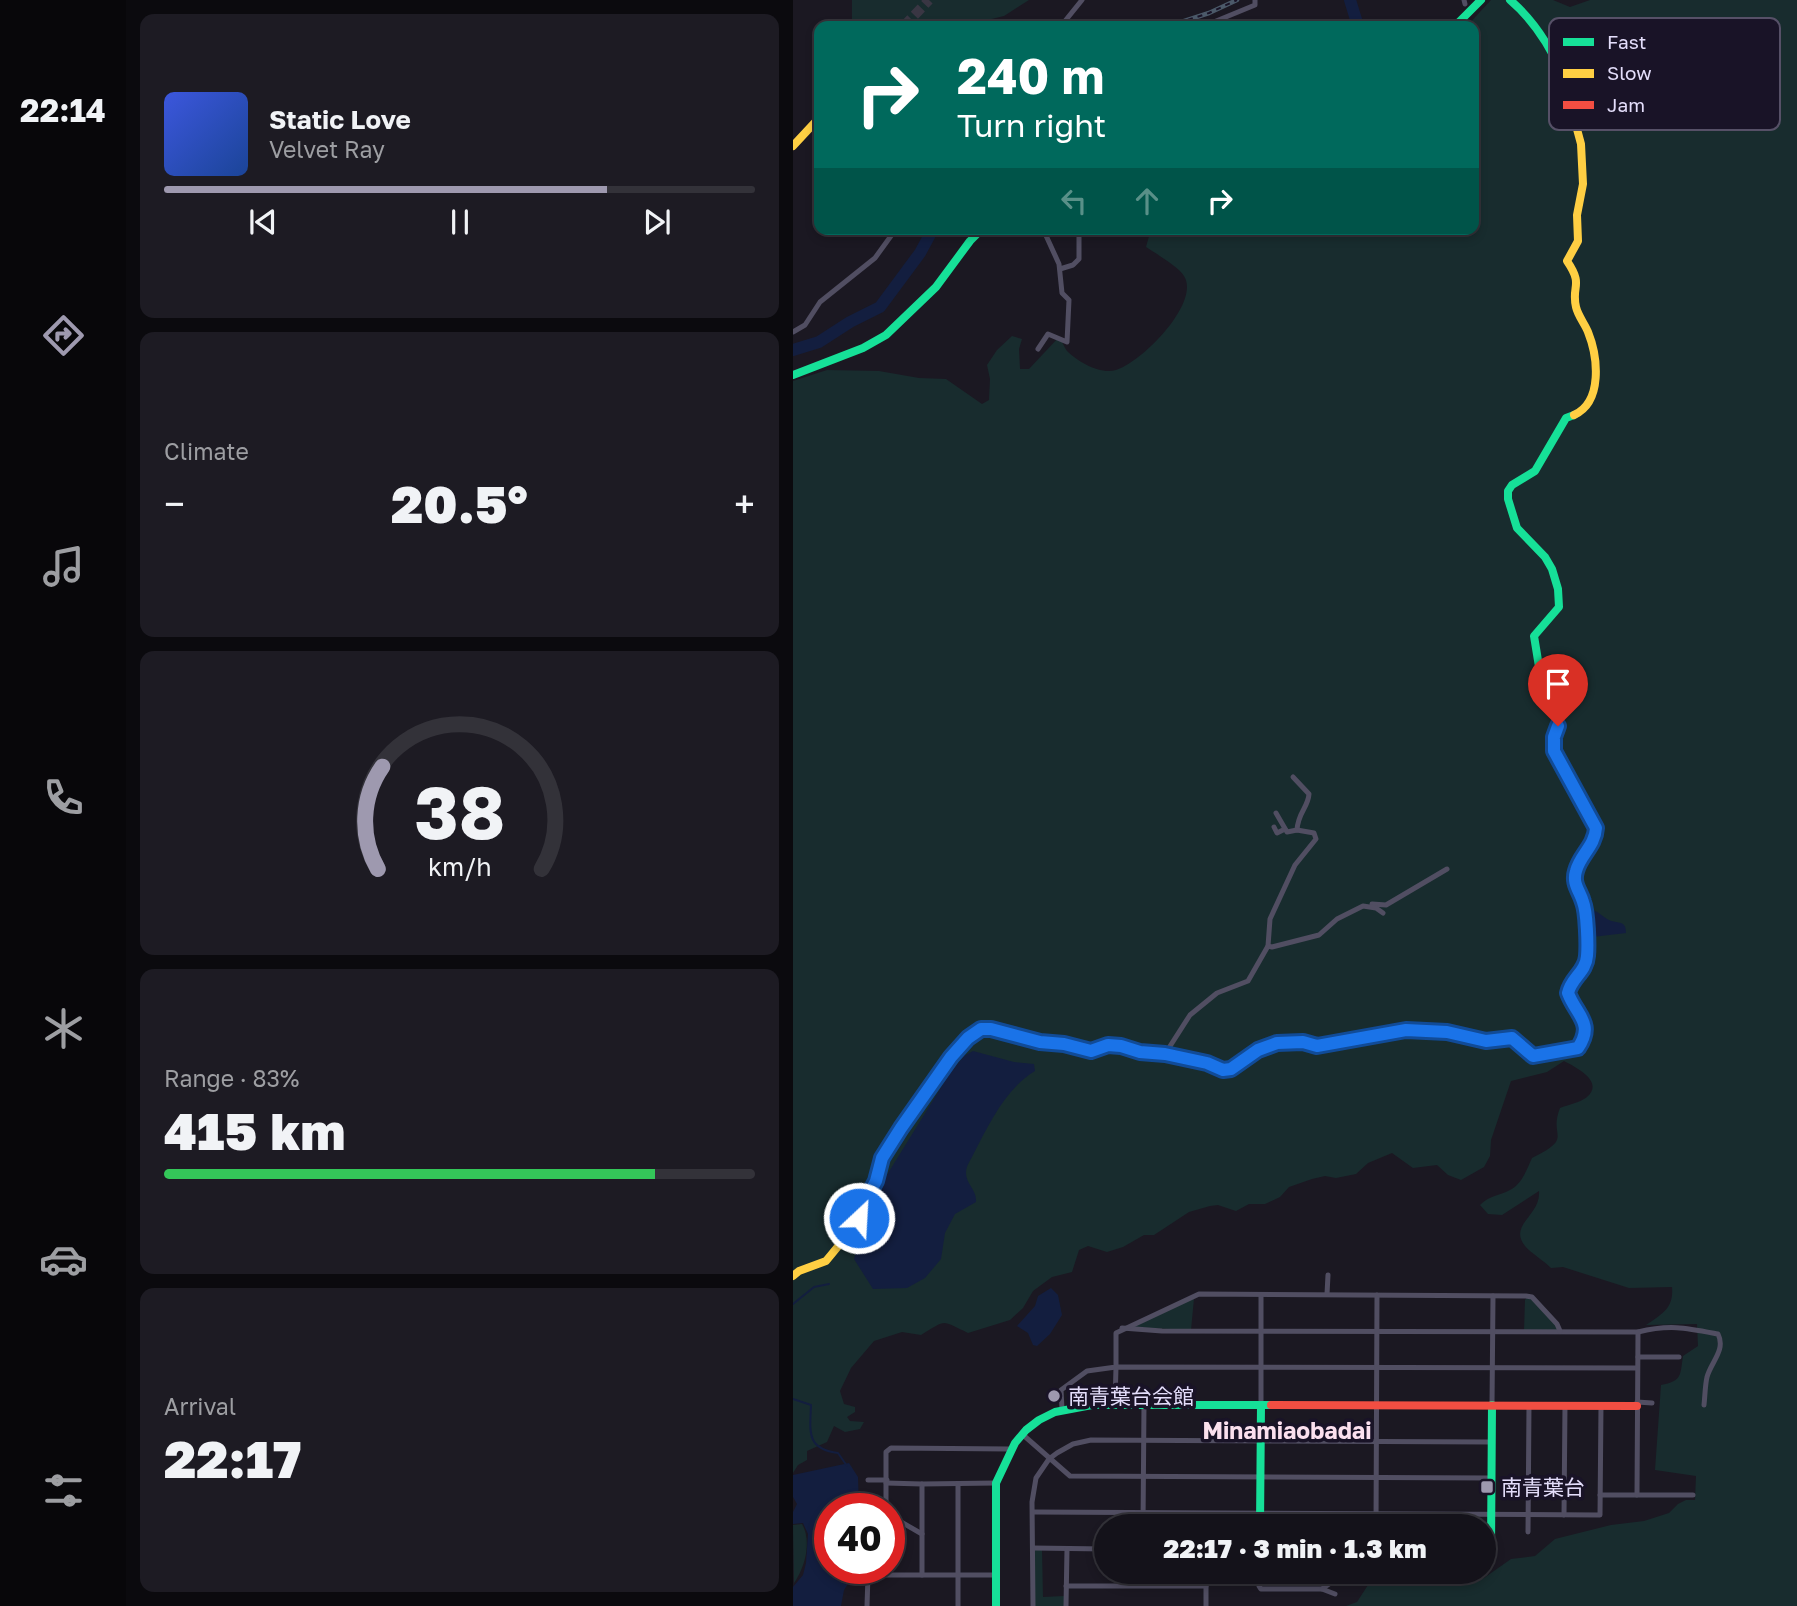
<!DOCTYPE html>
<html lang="en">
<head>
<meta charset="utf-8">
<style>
	:root { --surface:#14121a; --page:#1d1b23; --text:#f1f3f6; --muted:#9d9ea2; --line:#333239; --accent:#9e99af }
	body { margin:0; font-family:"Golos Text","Noto Sans JP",sans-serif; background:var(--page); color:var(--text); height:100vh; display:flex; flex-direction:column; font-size:26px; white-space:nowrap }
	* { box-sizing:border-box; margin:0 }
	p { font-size:23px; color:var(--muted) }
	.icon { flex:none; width:38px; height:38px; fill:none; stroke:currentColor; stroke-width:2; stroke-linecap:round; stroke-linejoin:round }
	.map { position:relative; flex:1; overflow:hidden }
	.panel { display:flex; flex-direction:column; gap:14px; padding:14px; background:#0b0a0e; width:667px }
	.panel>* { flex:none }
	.banner { position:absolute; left:21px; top:21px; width:665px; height:214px; border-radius:14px; box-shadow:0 4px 10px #0003,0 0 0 2px var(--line); background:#00695c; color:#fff; overflow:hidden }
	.speed { position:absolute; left:21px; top:1493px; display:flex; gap:14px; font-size:35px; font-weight:700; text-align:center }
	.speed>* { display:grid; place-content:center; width:91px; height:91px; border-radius:50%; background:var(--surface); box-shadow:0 4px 10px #0003,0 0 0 2px var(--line); line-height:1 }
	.speed .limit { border:10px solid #d22; background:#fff; color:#111 }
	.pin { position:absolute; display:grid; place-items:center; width:60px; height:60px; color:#fff; margin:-72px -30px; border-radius:50% 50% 50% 0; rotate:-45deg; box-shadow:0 0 7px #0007 }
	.pin .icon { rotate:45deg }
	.me { position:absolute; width:77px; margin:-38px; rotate:25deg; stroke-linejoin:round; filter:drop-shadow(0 0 5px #0008) }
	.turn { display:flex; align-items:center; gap:24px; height:147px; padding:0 28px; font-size:32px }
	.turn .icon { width:91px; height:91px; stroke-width:2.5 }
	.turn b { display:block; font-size:49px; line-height:60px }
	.lanes { display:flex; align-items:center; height:66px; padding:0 28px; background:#0003; justify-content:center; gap:35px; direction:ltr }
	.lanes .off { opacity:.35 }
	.big { font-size:52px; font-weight:800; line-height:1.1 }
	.panel .card { flex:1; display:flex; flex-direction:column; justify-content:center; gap:10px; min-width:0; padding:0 24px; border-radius:14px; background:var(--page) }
	.panel .dial { align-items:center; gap:0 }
	.dial svg { height:182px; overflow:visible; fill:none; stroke:var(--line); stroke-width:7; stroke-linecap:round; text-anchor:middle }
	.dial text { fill:var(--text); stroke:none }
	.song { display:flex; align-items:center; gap:21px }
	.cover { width:84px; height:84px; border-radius:10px; background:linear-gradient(135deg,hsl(230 70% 55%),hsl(220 70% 35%)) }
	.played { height:7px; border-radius:4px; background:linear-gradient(90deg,var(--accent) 75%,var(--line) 75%) }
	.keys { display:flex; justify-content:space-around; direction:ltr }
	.heat { display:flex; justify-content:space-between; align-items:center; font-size:38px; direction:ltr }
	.charge { height:10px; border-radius:5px; background:linear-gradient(90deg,#34c759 83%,var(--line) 0) }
	.trip { position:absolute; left:301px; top:1514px; width:402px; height:70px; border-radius:35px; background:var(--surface); box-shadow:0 4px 10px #0003,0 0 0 2px var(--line); font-weight:800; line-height:70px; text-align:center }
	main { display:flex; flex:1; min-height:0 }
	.tabs { display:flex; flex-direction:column; width:126px; justify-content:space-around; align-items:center; background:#08070a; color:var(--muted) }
	.tabs .icon { width:49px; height:49px }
	.tabs .active { color:var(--accent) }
	.tabs b { font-size:32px; color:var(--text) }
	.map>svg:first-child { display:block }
</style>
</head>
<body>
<main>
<nav class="tabs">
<b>22:14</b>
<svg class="icon active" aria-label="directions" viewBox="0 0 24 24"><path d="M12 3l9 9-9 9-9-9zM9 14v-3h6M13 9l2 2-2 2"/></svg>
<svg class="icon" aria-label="music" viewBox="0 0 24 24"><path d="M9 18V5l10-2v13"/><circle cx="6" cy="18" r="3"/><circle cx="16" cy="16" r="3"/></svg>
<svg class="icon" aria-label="phone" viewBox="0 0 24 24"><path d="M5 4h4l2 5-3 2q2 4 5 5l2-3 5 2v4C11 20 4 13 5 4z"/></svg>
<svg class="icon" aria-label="climate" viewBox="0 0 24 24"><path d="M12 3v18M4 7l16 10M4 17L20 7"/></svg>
<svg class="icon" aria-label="car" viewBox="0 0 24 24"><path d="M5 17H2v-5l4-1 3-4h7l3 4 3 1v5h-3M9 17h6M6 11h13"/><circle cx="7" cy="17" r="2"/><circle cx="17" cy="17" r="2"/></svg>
<svg class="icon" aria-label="filters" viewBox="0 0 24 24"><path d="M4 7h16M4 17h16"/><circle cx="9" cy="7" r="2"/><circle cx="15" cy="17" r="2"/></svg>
</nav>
<section class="panel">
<div class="card">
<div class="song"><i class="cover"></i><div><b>Static Love</b><p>Velvet Ray</p></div></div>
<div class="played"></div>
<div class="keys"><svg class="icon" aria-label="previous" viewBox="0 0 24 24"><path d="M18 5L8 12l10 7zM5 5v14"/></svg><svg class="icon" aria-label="pause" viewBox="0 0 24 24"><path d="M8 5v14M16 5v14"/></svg><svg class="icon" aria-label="next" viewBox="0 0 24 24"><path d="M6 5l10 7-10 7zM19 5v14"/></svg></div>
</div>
<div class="card"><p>Climate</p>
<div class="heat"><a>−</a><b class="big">20.5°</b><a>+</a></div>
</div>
<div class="card dial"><svg viewBox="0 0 100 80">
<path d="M14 69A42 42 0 1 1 86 69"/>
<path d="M14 69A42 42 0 0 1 16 24" stroke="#9e99af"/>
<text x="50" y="56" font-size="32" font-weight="700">38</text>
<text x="50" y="72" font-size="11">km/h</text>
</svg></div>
<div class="card"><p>Range · 83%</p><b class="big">415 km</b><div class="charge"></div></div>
<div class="card"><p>Arrival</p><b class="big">22:17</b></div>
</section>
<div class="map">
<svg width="1005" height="1606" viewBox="0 0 1005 1606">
	<rect width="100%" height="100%" fill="#1b1822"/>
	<g fill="#182c2e">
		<polygon points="59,0 236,0 211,16 170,26 59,26"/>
		<path d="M698 0H760L777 7 797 0H1004V1606H553L564 1602 575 1585 572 1572H585L620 1584 655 1586 691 1578 718 1559 742 1556 762 1539 818 1525 851 1521 876 1513 885 1504 893 1500H902L903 1476 862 1470 868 1385C889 1381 887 1376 890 1356L905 1346 904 1324 853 1325C869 1314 881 1308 879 1287L836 1288 770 1267 758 1268C750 1260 739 1254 732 1246 715 1224 748 1216 746 1191L709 1215 695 1214 687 1205C697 1195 706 1196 717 1190 729 1184 734 1169 739 1158 782 1137 755 1138 767 1108 775 1105 788 1102 794 1097 812 1081 782 1067 771 1061L754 1072 718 1081 698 1140 697 1156 691 1167 668 1180 655 1175 644 1165 620 1168 599 1153 575 1163 563 1174 543 1178 532 1176 519 1179 496 1187 487 1197 472 1204H456L443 1211 425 1205 417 1206 396 1212 361 1235H351L330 1247 314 1252 295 1246 286 1250 279 1272 259 1277 240 1291 230 1308 217 1320 175 1333C147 1320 155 1319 128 1335L109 1332 81 1341 58 1368 47 1391 51 1404 62 1407V1412L54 1417 57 1421 71 1422 67 1429 52 1432 41 1426 34 1442 14 1451V1460L5 1465 0 1473V381L34 370 86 371 126 378 153 379 189 404 196 400 197 379 194 365 204 350 219 336 229 339 226 349 227 369H236L266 337C269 341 271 347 274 351 285 362 308 375 323 370 348 363 408 303 391 276 386 267 362 253 353 247L358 229H681V26H674Z"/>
		<path d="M734 1297C747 1303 761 1318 766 1331H731L732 1300Z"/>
		<polygon points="401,1298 398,1330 334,1327"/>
		<path d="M9 1524C19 1542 12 1567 1 1583L0 1525Z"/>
		<polygon points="242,1550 249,1550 250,1597 271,1596 271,1606 241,1606"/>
	</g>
	<g fill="#131e3f">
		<path d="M800 910C806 912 810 917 816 920 826 924 833 920 833 933L799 937 797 931Z"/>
		<path d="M180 1051 221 1062 241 1064 242 1071C213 1088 196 1124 181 1153 178 1160 173 1165 173 1173 173 1184 184 1190 183 1202L162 1214 152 1233 148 1259 132 1278 114 1288 80 1289 61 1259 68 1234 77 1214 85 1203 92 1178 157 1073 171 1056Z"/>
		<polygon points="258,1288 265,1295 269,1315 257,1334 244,1346 240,1345 235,1333 224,1326 242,1306 245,1296"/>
		<polygon points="56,1463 65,1477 66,1508 37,1508 37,1568 60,1568 60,1576 51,1590 48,1606 0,1606 0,1587 10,1575 13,1563 15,1534 10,1523 0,1524 0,1512 4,1504 0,1497 0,1475"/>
	</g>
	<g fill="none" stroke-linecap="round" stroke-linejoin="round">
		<g stroke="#131e3f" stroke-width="2">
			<polyline points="0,1304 21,1287 36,1284"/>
			<path d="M0 1399 18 1405C17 1432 13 1449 45 1453L54 1466"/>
		</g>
		<g stroke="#131e3f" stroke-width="12">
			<polyline points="557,0 565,26"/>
			<polyline points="0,350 26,342 57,322 87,307 127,253 140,229"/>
		</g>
		<polyline stroke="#393643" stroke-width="10" stroke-dasharray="10 5" stroke-linecap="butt" points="111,26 136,0"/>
		<g stroke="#514e62" stroke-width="5">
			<polyline points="671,0 672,4"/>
			<polyline points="268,26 289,0"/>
			<polyline points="411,26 462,5 462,0"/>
			<polyline points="267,269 280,265 286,259 286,234"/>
			<polyline points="0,332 12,325 27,302 82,258 103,229"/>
			<polyline points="245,349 255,334 274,342 276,300 269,293 266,264 250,229"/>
			<path d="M500 777 516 794C515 808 505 812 504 830"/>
			<polyline points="481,827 484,833 492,829"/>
			<polyline points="579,904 593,905 654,869"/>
			<polyline points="475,946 479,947 526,935 544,919 570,906 583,908 590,913"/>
			<polyline points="372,1054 397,1015 424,993 455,981 475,946 477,919 502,865 523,839 521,833 504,830 494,832 483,813"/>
			<polyline points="534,1294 535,1275"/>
			<path d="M329 1328 369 1331 845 1332C877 1324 894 1328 925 1334 933 1350 918 1362 914 1377 912 1386 912 1396 911 1405"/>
			<polyline points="845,1357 886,1357"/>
			<polyline points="844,1402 859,1403"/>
			<polyline points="322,1404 323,1367 844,1368"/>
			<polyline points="468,1405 468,1295"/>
			<polyline points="699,1405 700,1296"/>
			<polyline points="269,1409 268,1390 294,1371 323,1367 323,1333 406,1294 733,1296 739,1297 764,1324 767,1331"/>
			<polyline points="229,1434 277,1476 698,1478"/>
			<polyline points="75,1480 94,1480"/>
			<polyline points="93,1483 129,1484 129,1575"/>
			<polyline points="129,1484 203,1483"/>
			<polyline points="165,1484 165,1606"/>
			<polyline points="807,1495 900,1495"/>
			<polyline points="844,1495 845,1332"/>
			<polyline points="93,1508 93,1452 98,1448 217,1449"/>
			<polyline points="240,1512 807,1515 808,1405"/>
			<polyline points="96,1515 129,1534"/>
			<polyline points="771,1515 772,1405"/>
			<polyline points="350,1526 351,1404"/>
			<polyline points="583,1526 584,1295"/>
			<polyline points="735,1532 736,1405"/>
			<polyline points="240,1548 313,1549"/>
			<polyline points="467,1572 466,1586 468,1589 529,1589 553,1572"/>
			<polyline points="273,1586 413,1586"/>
			<polyline points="529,1589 542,1594"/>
			<polyline points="74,1606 75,1575 202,1575"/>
			<polyline points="240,1606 239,1502 243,1478 256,1459 264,1453 280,1444 298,1440 698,1442"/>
			<polyline points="273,1606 274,1549"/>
			<polyline points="413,1606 413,1572"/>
		</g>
		<g stroke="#16e098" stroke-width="8">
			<path d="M717 0C744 23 766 59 774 92"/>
			<polyline points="662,26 688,0"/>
			<polyline points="0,375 70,348 93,335 143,287 177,241 189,229"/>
			<polyline points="749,685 741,636 766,607 765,589 759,569 752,557 724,528 715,499 715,491 719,485 742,471 773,418 781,415"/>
			<polyline points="467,1526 468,1405"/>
			<polyline points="691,1550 698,1550 699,1405"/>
			<polyline points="203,1606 203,1483 222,1443 233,1430 246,1420 262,1412 299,1405 478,1405"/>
		</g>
		<g stroke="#ffcf43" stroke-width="8">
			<path d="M774 92 788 144 790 184 784 215 785 241 774 261C791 286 778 285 783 307 785 316 792 324 795 332 805 357 810 402 781 415"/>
			<polyline points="0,146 26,118"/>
			<path d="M601 1032C632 1027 660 1037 691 1041 700 1042 710 1039 719 1038L740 1056 785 1048C797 1023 787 1015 775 993L791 966 794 956 792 913 782 876 785 865 800 840 802 828 761 751V736L767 714 751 696 749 685"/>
			<polyline points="0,1276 6,1271 33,1261 61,1227 68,1209 78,1194 89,1158 158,1057 175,1038 188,1029 198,1029 247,1042 271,1044 298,1051 315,1045 330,1047"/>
		</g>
		<g stroke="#f24e42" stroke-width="8">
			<polyline points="330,1047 347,1053 372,1054 414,1063 430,1070 437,1069 465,1050 484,1043 499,1041 524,1046 601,1032"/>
			<polyline points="478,1405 844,1406"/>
		</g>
		<g stroke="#4b5969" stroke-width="4.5">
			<polyline id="rail" points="376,26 416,13 444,0"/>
		</g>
		<use href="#rail" stroke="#191327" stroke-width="2" stroke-dasharray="5" stroke-linecap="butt"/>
	</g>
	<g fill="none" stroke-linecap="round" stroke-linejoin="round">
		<g stroke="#114b97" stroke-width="18">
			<path id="route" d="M66 1218 68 1209 83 1181 89 1158 108 1128 158 1057 175 1038 188 1029H198L247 1042 271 1044 298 1051 315 1045 328 1046 347 1052 372 1054 414 1063 430 1070 438 1069 465 1050 484 1043 510 1042 524 1046 613 1030 654 1032 693 1041 719 1038 740 1056 785 1048C802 1023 783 1015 775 993 778 978 793 972 794 956 795 945 794 912 790 902 787 891 779 884 783 871 787 855 802 846 803 828L761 751V737L765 726"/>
		</g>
		<use href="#route" stroke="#1a73e8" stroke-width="12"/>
	</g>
	<g fill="#9e99af" stroke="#191327" stroke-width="2.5">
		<circle cx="261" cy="1396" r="7"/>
		<rect x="687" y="1480" width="14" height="14" rx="3.5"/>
	</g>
	<g text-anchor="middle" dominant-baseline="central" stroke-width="7" stroke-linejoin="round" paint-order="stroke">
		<g font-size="21" fill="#e4defb" stroke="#191327" text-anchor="start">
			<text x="275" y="1396">南青葉台会館</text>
			<text x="708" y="1487">南青葉台</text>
		</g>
		<g font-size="23" font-weight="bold" fill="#fbe0ee" stroke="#191327">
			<text x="494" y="1430">Minamiaobadai</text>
		</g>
	</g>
	<rect x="756" y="18" width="231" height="112" rx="10" fill="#191327" stroke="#565067" stroke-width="2"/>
	<rect x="770" y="38" width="31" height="8" fill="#16e098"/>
	<rect x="770" y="69" width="31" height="9" fill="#ffcf43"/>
	<rect x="770" y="101" width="31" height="8" fill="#f24e42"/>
	<g font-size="19" fill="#e4defb">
		<text x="814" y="49">Fast</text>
		<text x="814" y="80">Slow</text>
		<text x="814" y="112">Jam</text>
	</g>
</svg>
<div class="speed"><div class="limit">40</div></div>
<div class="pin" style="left:765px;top:726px;background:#d93025"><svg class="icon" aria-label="arrive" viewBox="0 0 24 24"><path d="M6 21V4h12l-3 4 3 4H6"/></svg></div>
<svg class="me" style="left:66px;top:1218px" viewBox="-20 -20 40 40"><circle r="17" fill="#1a73e8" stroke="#fff" stroke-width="3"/><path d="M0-11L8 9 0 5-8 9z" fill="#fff"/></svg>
<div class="trip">22:17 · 3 min · 1.3 km</div>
<div class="banner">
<div class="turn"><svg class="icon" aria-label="right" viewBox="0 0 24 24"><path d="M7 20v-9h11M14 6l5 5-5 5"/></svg><div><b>240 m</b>Turn right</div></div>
<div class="lanes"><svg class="icon off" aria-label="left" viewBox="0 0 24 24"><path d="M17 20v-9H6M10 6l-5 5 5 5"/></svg><svg class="icon off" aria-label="ahead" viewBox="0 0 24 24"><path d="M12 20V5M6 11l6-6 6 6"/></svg><svg class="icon" aria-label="right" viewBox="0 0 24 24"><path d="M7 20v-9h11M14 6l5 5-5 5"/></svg></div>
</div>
</div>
</main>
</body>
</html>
